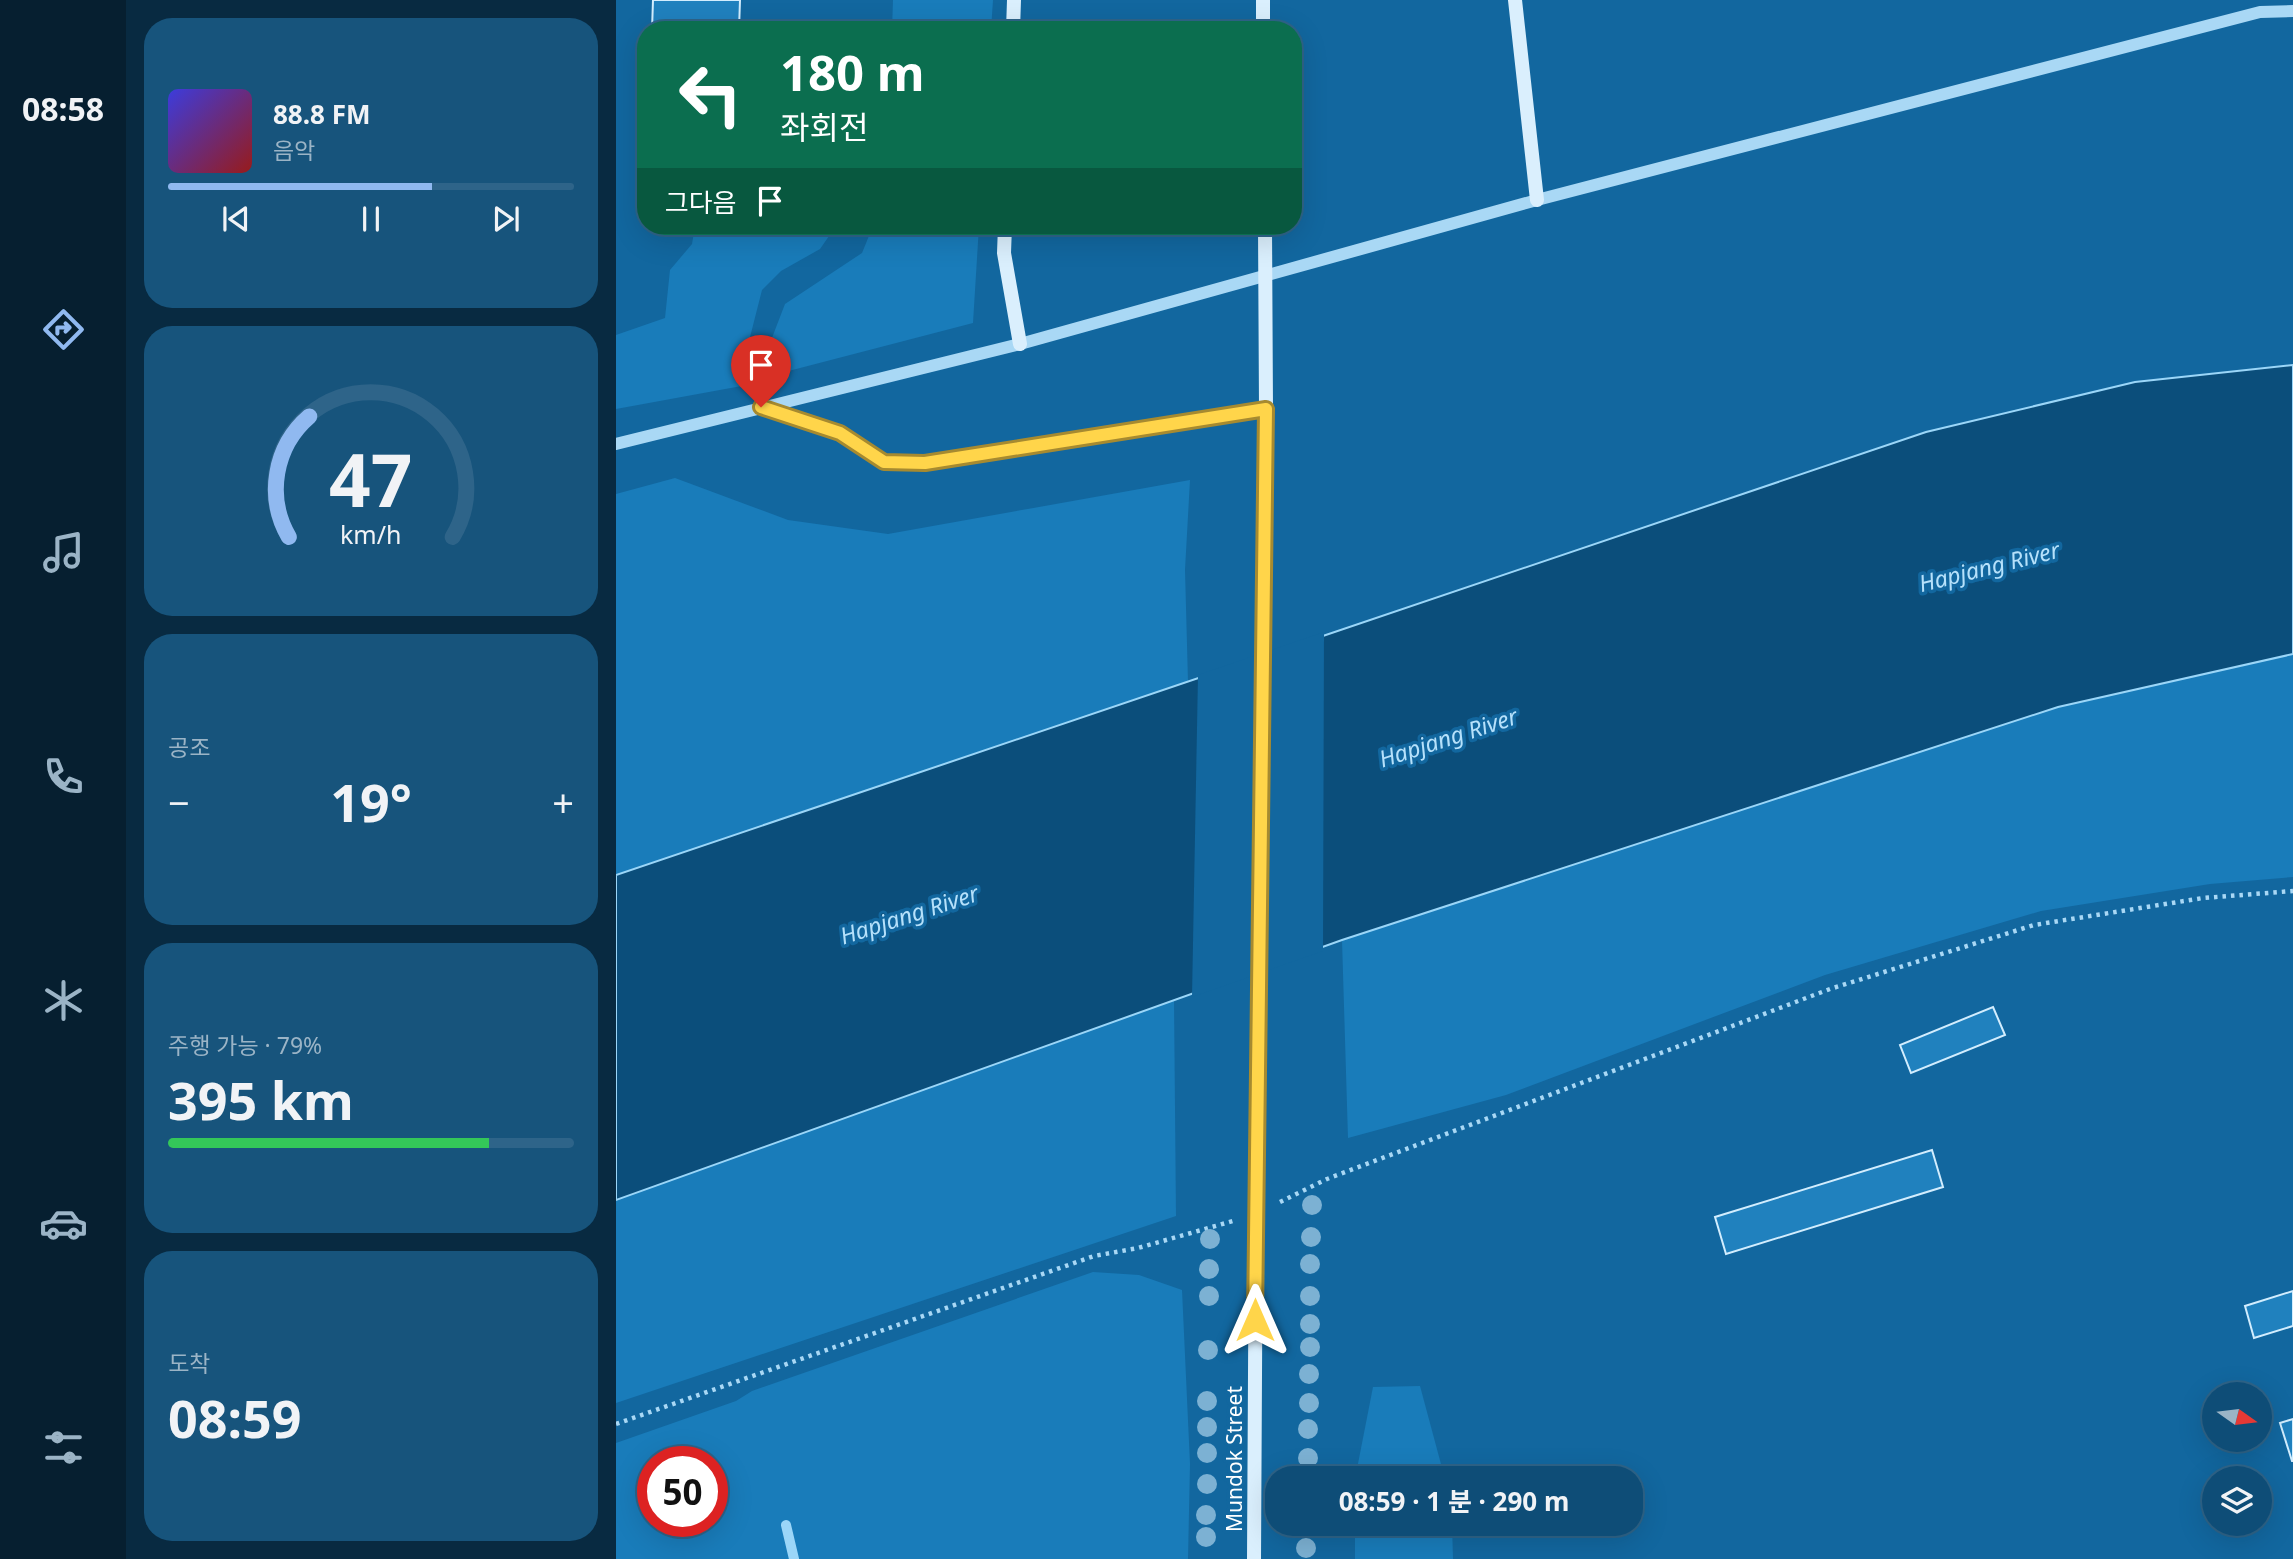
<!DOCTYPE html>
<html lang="ko">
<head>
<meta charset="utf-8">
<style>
	:root { --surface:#0e4d77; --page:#17547c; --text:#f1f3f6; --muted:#9bb4c6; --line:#2e6489; --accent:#90b9f0 }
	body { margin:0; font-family:"Noto Sans","Noto Sans KR",sans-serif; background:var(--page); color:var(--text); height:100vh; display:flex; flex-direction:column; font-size:26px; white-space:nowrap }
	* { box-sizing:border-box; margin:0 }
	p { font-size:23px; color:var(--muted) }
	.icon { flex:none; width:38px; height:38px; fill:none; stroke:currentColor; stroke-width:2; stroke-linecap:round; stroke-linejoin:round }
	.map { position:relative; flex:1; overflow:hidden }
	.sheet { display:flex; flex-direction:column; gap:18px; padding:18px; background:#082a41; width:490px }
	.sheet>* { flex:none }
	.top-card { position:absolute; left:21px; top:21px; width:665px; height:214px; border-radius:28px; box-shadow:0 7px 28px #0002,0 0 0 2px var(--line); background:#0b6e4f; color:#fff; overflow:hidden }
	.needle { width:46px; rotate:104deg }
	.controls { position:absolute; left:1586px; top:1382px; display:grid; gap:14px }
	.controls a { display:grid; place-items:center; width:70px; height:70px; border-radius:50%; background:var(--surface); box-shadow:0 7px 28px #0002,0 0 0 2px var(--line); font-size:35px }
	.speed { position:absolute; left:21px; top:1446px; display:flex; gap:14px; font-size:35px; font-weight:700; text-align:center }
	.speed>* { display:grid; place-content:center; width:91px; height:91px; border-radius:50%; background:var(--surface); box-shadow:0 7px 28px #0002,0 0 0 2px var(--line); line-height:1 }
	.speed .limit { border:10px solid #d22; background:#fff; color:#111 }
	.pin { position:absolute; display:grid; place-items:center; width:60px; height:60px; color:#fff; margin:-72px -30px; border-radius:50% 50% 50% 0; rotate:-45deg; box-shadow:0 0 7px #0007 }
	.pin .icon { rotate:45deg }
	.me { position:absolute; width:77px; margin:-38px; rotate:0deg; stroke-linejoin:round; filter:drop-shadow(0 0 5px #0008) }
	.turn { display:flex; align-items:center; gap:24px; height:147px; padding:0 28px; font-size:32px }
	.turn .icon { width:91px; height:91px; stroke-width:2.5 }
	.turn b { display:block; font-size:49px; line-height:60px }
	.then { display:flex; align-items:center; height:66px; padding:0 28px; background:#0003; gap:14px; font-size:26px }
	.big { font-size:52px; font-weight:700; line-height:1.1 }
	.sheet .widget { flex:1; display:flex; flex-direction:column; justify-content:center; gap:10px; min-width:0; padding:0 24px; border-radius:28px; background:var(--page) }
	.sheet .dial { align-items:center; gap:0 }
	.dial svg { height:182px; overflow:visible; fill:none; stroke:var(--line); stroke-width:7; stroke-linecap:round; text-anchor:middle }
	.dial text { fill:var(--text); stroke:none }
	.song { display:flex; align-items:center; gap:21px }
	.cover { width:84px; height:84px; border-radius:10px; background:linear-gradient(135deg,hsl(240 70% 55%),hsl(0 70% 35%)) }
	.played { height:7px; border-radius:4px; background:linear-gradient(90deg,var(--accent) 65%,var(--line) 65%) }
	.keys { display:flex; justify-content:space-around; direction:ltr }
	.heat { display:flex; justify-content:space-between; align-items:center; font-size:38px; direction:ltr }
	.charge { height:10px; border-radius:5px; background:linear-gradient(90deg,#34c759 79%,var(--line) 0) }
	.trip { position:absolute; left:649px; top:1466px; width:378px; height:70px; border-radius:28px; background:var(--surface); box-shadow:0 7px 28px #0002,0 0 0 2px var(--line); font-weight:700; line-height:70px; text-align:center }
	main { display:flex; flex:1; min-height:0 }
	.tabs { display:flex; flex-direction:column; width:126px; justify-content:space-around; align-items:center; background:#061f30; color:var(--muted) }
	.tabs .icon { width:49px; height:49px }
	.tabs .on { color:var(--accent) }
	.tabs b { font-size:32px; color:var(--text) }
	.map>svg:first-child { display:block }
</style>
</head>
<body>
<main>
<nav class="tabs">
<b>08:58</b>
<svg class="icon on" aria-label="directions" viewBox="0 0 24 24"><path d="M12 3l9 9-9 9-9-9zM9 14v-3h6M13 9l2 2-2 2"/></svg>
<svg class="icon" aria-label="music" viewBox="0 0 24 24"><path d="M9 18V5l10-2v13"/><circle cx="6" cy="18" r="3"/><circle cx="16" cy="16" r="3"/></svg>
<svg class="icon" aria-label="phone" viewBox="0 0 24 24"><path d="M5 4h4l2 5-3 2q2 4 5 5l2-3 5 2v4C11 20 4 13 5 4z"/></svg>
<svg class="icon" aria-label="climate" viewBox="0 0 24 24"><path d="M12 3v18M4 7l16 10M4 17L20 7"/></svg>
<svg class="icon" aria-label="car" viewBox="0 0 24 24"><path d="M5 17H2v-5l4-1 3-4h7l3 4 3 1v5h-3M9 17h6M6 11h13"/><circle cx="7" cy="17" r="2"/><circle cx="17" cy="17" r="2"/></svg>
<svg class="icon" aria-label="filters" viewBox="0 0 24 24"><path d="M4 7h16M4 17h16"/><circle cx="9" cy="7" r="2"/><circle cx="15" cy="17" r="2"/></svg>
</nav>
<section class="sheet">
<div class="widget">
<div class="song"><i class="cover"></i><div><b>88.8 FM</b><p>음악</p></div></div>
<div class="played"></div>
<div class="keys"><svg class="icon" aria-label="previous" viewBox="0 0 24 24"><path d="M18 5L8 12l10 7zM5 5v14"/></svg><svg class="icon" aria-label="pause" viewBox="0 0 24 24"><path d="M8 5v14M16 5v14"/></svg><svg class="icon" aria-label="next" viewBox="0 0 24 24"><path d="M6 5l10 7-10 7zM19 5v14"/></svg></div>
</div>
<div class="widget dial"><svg viewBox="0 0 100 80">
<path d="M14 69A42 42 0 1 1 86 69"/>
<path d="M14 69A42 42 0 0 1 23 16" stroke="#90b9f0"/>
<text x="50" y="56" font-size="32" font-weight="700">47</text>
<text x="50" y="72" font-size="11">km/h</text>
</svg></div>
<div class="widget"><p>공조</p>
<div class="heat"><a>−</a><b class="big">19°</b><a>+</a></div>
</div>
<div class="widget"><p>주행 가능 · 79%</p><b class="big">395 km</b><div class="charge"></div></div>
<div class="widget"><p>도착</p><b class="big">08:59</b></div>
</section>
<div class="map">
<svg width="1677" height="1559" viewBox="0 0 1677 1559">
	<rect width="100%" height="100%" fill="#12679f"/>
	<g fill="#197cba" fill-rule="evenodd">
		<polygon points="277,0 377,0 375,30 276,30"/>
		<polygon points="79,226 220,226 204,249 165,271 146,290 132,345 142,383 0,409 0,335 49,318 54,270 76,244"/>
		<polygon points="257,226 363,226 357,323 161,374 154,343 169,304 246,253"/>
		<polygon points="59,478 172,520 272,534 574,480 569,570 572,682 0,875 0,494"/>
		<polygon points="1677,654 1677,877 1594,884 1425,911 1209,975 890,1095 732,1138 726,940 1442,707"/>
		<polygon points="558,1000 560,1216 0,1403 0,1200"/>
		<path d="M477 1272 523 1275 566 1290 574 1464 572 1559H0V1443L120 1401 136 1391ZM37 1461H96V1521H37Z"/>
		<polygon points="804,1386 829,1479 739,1479 757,1387"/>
		<polygon points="739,1524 836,1524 837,1559 739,1559"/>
	</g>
	<polygon fill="#0b4e7b" stroke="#9bd6f8" stroke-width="2" points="1677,365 1677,654 1442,707 726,940 0,1200 0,875 1310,432 1519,382"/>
	<polygon fill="#12679f" points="708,632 707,951 576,997 582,675"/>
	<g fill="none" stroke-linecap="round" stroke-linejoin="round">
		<polyline stroke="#9bd6f8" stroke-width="10" points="170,1525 178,1559"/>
	</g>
	<g fill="#2081be" stroke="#d2edfe" stroke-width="2">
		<polygon points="37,0 124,0 123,30 36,30"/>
		<polygon points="1377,1007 1389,1035 1295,1073 1284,1045"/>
		<polygon points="1316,1150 1327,1187 1110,1254 1099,1217"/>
		<polygon points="1677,1291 1677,1326 1638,1338 1629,1306"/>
		<polygon points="1677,1419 1677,1461 1676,1461 1664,1423"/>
	</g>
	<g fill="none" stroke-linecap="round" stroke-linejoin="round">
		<g stroke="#a9d8f5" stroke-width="4.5" stroke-dasharray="3.5 5" stroke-linecap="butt">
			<polyline points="664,1202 711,1179 1214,989 1418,925 1587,898 1677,891"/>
			<polyline points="0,1424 478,1256 522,1248 617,1221"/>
		</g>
		<polyline stroke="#a9d8f5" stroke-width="12" points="0,444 404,344 921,200 1644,12 1677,11"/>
		<g stroke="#daeffd" stroke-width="14">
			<polyline points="647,0 647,30"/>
			<polyline points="899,0 921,200"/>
			<polyline points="397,30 398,0"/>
			<polyline points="389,226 388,253 404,344"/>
			<polyline points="145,407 224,434 268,462 309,463 650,409"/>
			<polyline points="638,1559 640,1190"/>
		</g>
		<polyline stroke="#daeffd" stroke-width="14" points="640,1190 650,409 649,226"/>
	</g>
	<g fill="#7cb1d3">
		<circle cx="696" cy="1205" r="10"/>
		<circle cx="695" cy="1237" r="10"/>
		<circle cx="594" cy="1239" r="10"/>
		<circle cx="694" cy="1264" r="10"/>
		<circle cx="593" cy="1269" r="10"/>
		<circle cx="593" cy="1296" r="10"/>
		<circle cx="694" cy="1296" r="10"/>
		<circle cx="694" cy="1324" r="10"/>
		<circle cx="694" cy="1347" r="10"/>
		<circle cx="592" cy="1350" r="10"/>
		<circle cx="693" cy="1374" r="10"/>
		<circle cx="591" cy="1401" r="10"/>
		<circle cx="693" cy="1403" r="10"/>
		<circle cx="591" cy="1427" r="10"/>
		<circle cx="692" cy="1429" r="10"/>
		<circle cx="591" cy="1453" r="10"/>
		<circle cx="692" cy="1458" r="10"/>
		<circle cx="591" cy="1484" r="10"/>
		<circle cx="590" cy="1515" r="10"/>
		<circle cx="590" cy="1537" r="10"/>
		<circle cx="690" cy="1548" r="10"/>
	</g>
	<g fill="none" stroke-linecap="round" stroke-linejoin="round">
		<g stroke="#a68a30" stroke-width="18">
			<polyline id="route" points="145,407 224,433 268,462 309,463 650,409 639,1320"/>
		</g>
		<use href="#route" stroke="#ffd54a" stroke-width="12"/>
	</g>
	<g text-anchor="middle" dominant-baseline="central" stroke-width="7" stroke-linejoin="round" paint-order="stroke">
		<g font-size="21" fill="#fff" stroke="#12679f">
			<text transform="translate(618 1459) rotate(-90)">Mundok Street</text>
		</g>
		<g font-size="23" font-style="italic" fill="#b6e1fb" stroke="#12679f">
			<text transform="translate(1373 566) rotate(-14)">Hapjang River</text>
			<text transform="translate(832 737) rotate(-18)">Hapjang River</text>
			<text transform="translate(293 914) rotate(-18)">Hapjang River</text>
		</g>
	</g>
</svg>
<div class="controls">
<a><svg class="needle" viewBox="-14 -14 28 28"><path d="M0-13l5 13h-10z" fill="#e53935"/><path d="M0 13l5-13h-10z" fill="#9bb4c6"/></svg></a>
<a><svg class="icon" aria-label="layers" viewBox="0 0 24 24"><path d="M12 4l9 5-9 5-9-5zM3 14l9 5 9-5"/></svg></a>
</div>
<div class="speed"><div class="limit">50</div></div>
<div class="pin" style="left:145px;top:407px;background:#d93025"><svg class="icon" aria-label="arrive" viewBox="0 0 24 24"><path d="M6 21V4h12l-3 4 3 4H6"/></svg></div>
<svg class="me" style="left:639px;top:1320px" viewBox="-20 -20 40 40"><path d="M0-17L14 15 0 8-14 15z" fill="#ffd54a" stroke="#fff" stroke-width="4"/></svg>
<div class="trip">08:59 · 1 분 · 290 m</div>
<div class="top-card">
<div class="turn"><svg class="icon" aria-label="left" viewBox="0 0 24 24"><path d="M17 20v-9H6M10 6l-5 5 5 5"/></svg><div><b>180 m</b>좌회전</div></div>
<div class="then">그다음<svg class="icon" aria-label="arrive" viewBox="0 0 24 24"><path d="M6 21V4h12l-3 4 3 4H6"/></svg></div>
</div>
</div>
</main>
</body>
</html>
